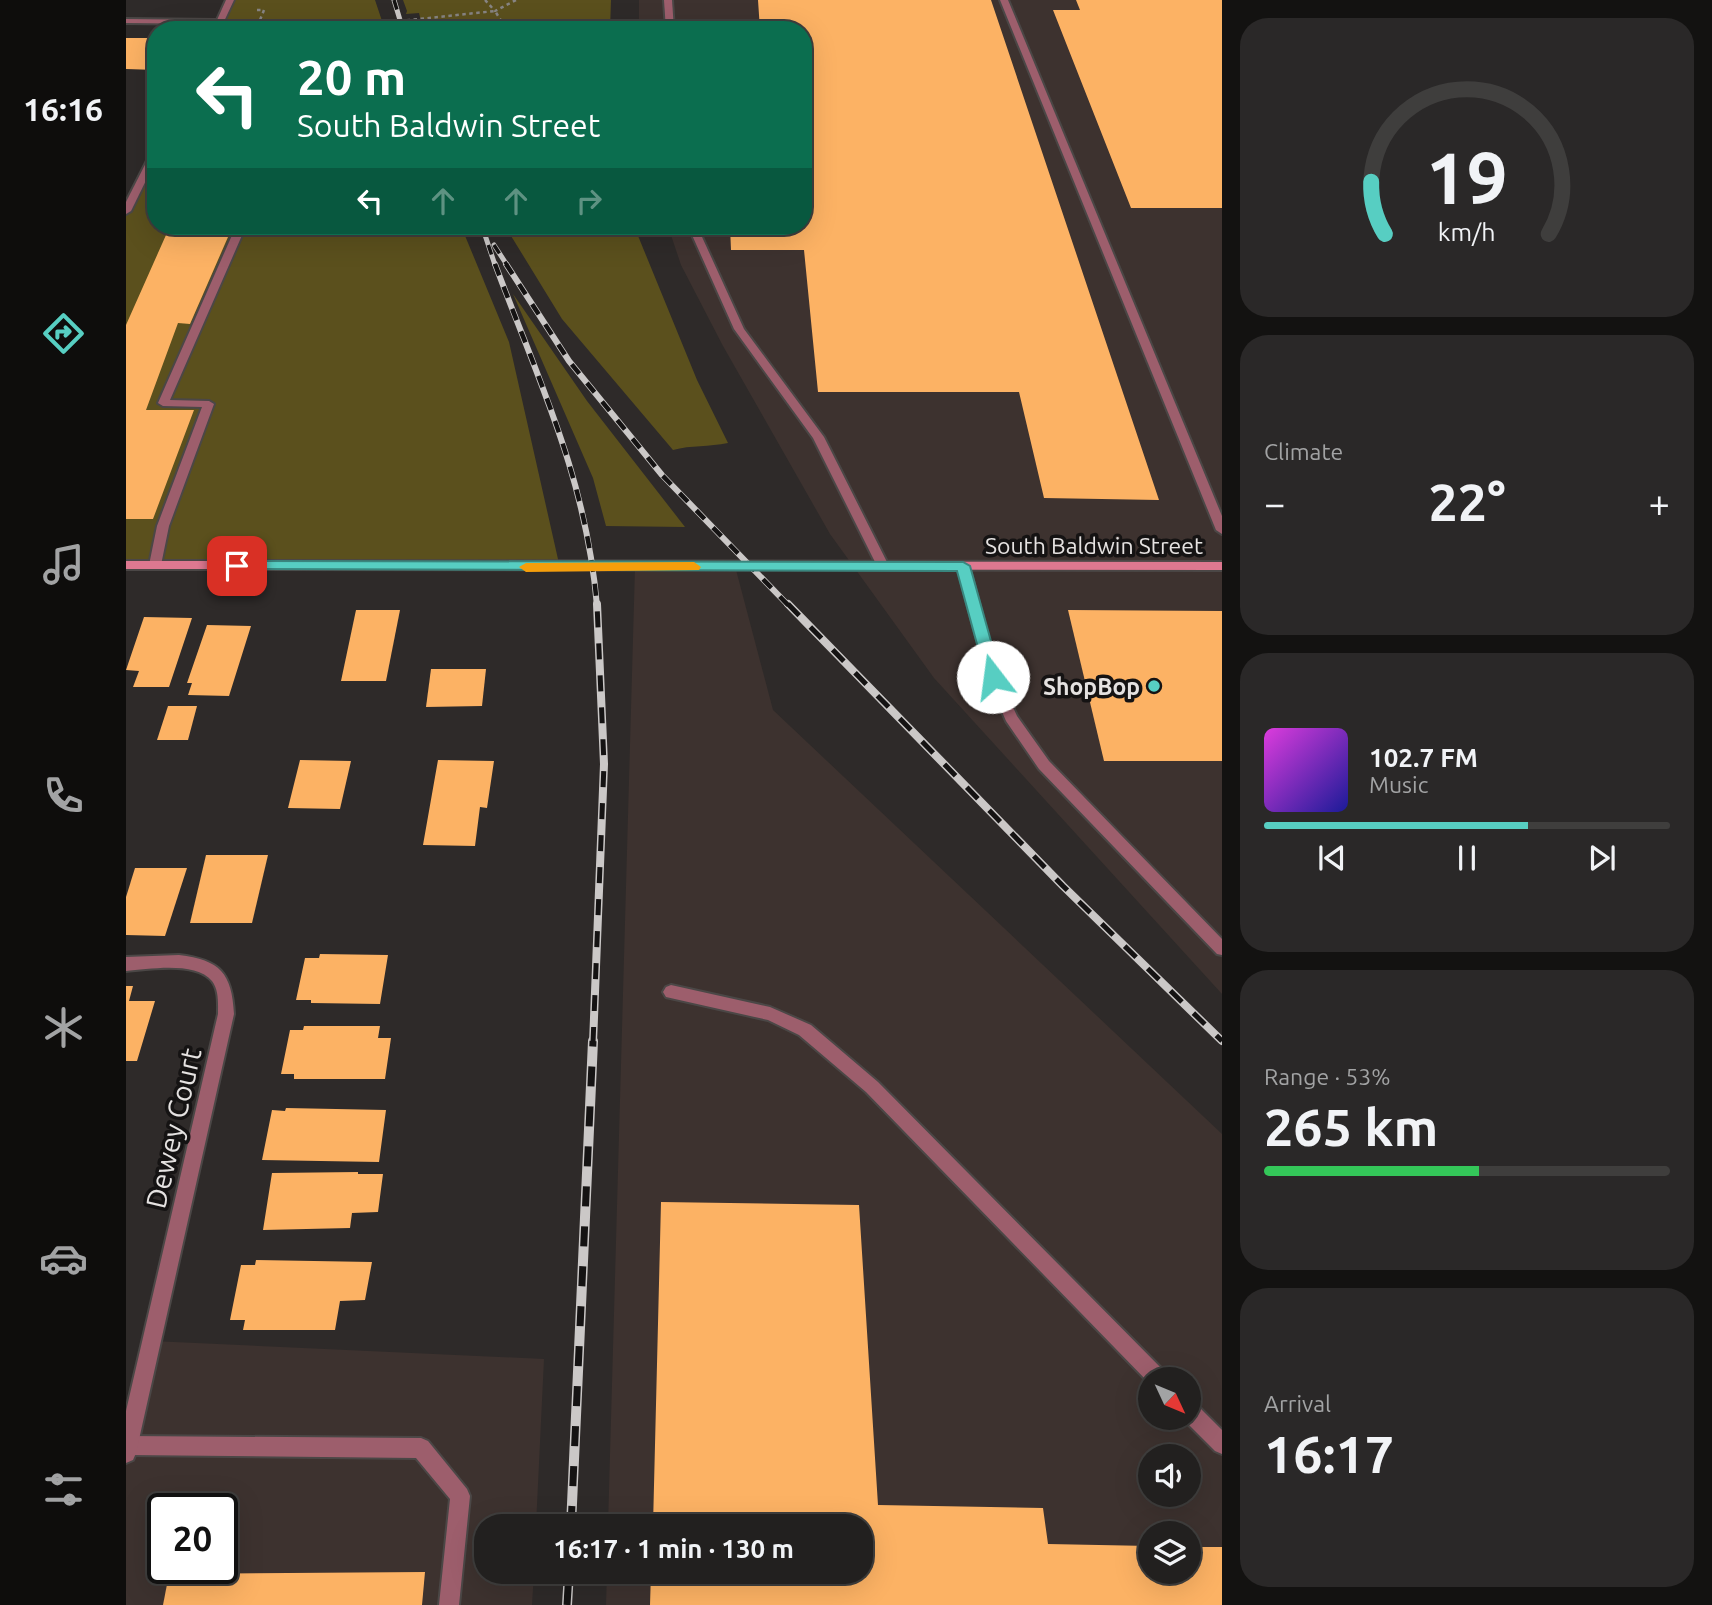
<!DOCTYPE html>
<html lang="en">
<head>
<meta charset="utf-8">
<style>
	:root { --surface:#22201f; --page:#2a2828; --text:#f1f3f6; --muted:#a2a3a4; --line:#3f3e3d; --accent:#57cec2 }
	body { margin:0; font-family:Ubuntu,sans-serif; background:var(--page); color:var(--text); height:100vh; display:flex; flex-direction:column; font-size:26px; white-space:nowrap }
	* { box-sizing:border-box; margin:0 }
	p { font-size:23px; color:var(--muted) }
	.icon { flex:none; width:38px; height:38px; fill:none; stroke:currentColor; stroke-width:2; stroke-linecap:round; stroke-linejoin:round }
	.map { position:relative; flex:1; overflow:hidden }
	.side { display:flex; flex-direction:column; gap:18px; padding:18px; background:#131211; width:490px }
	.side>* { flex:none }
	.top-card { position:absolute; left:21px; top:21px; width:665px; height:214px; border-radius:28px; box-shadow:0 7px 28px #0002,0 0 0 2px var(--line); background:#0b6e4f; color:#fff; overflow:hidden }
	.needle { width:46px; rotate:134deg }
	.controls { position:absolute; left:1012px; top:1367px; display:grid; gap:14px }
	.controls a { display:grid; place-items:center; width:63px; height:63px; border-radius:50%; background:var(--surface); box-shadow:0 7px 28px #0002,0 0 0 2px var(--line); font-size:35px }
	.speed { position:absolute; left:21px; top:1493px; display:flex; gap:14px; font-size:35px; font-weight:700; text-align:center }
	.speed>* { display:grid; place-content:center; width:91px; height:91px; border-radius:50%; background:var(--surface); box-shadow:0 7px 28px #0002,0 0 0 2px var(--line); line-height:1 }
	.speed .limit { border:4px solid #111; border-radius:10px; background:#fff; color:#111 }
	.pin { position:absolute; display:grid; place-items:center; width:60px; height:60px; color:#fff; margin:-30px; border-radius:14px; box-shadow:0 4px 10px #0006 }
	.me { position:absolute; width:77px; margin:-38px; rotate:345deg; stroke-linejoin:round; filter:drop-shadow(0 0 5px #0008) }
	.turn { display:flex; align-items:center; gap:24px; height:147px; padding:0 35px; font-size:32px }
	.turn .icon { width:91px; height:91px; stroke-width:2.5 }
	.turn b { display:block; font-size:49px; line-height:60px }
	.lanes { display:flex; align-items:center; height:66px; padding:0 35px; background:#0003; justify-content:center; gap:35px; direction:ltr }
	.lanes .off { opacity:.35 }
	.big { font-size:52px; font-weight:600; line-height:1.1 }
	.side .widget { flex:1; display:flex; flex-direction:column; justify-content:center; gap:10px; min-width:0; padding:0 24px; border-radius:28px; background:var(--page) }
	.side .dial { align-items:center; gap:0 }
	.dial svg { height:182px; overflow:visible; fill:none; stroke:var(--line); stroke-width:7; stroke-linecap:round; text-anchor:middle }
	.dial text { fill:var(--text); stroke:none }
	.song { display:flex; align-items:center; gap:21px }
	.cover { width:84px; height:84px; border-radius:10px; background:linear-gradient(135deg,hsl(300 70% 55%),hsl(240 70% 35%)) }
	.played { height:7px; border-radius:4px; background:linear-gradient(90deg,var(--accent) 65%,var(--line) 65%) }
	.keys { display:flex; justify-content:space-around; direction:ltr }
	.heat { display:flex; justify-content:space-between; align-items:center; font-size:38px; direction:ltr }
	.charge { height:10px; border-radius:5px; background:linear-gradient(90deg,#34c759 53%,var(--line) 0) }
	.trip { position:absolute; left:348px; top:1514px; width:399px; height:70px; border-radius:28px; background:var(--surface); box-shadow:0 7px 28px #0002,0 0 0 2px var(--line); font-weight:600; line-height:70px; text-align:center }
	main { display:flex; flex:1; min-height:0 }
	.tab-bar { display:flex; flex-direction:column; width:126px; justify-content:space-around; align-items:center; background:#0e0d0c; color:var(--muted) }
	.tab-bar .icon { width:49px; height:49px }
	.tab-bar .active { color:var(--accent) }
	.tab-bar b { font-size:32px; color:var(--text) }
	.map>svg:first-child { display:block }
</style>
</head>
<body>
<main>
<nav class="tab-bar">
<b>16:16</b>
<svg class="icon active" aria-label="directions" viewBox="0 0 24 24"><path d="M12 3l9 9-9 9-9-9zM9 14v-3h6M13 9l2 2-2 2"/></svg>
<svg class="icon" aria-label="music" viewBox="0 0 24 24"><path d="M9 18V5l10-2v13"/><circle cx="6" cy="18" r="3"/><circle cx="16" cy="16" r="3"/></svg>
<svg class="icon" aria-label="phone" viewBox="0 0 24 24"><path d="M5 4h4l2 5-3 2q2 4 5 5l2-3 5 2v4C11 20 4 13 5 4z"/></svg>
<svg class="icon" aria-label="climate" viewBox="0 0 24 24"><path d="M12 3v18M4 7l16 10M4 17L20 7"/></svg>
<svg class="icon" aria-label="car" viewBox="0 0 24 24"><path d="M5 17H2v-5l4-1 3-4h7l3 4 3 1v5h-3M9 17h6M6 11h13"/><circle cx="7" cy="17" r="2"/><circle cx="17" cy="17" r="2"/></svg>
<svg class="icon" aria-label="filters" viewBox="0 0 24 24"><path d="M4 7h16M4 17h16"/><circle cx="9" cy="7" r="2"/><circle cx="15" cy="17" r="2"/></svg>
</nav>
<div class="map">
<svg width="1096" height="1605" viewBox="0 0 1096 1605">
	<rect width="100%" height="100%" fill="#2e2a29"/>
	<g fill="#3d322f" fill-rule="evenodd">
		<polygon points="513,0 1096,0 1096,994 808,678 704,534 597,346 555,265 542,226 677,226 677,30 513,30"/>
		<path d="M609 566 647 710 1096 1134V1605H480L481 1572H735V1526H482L509 567ZM1024 1379H1062V1418H1024ZM1024 1456H1062V1494H1024ZM1024 1533H1062V1572H1024Z"/>
		<path d="M26 1341 418 1359 410 1526H360V1572H408L406 1605H0V1453ZM37 1508H96V1568H37Z"/>
	</g>
	<g fill="#5b501d">
		<polygon points="104,0 249,0 259,30 90,30"/>
		<polygon points="277,0 485,0 484,30 280,30 279,27 296,25 293,13 280,14 281,11"/>
		<polygon points="30,151 30,226 335,226 383,342 434,568 0,565 0,211"/>
		<path d="M379 226H508L571 380 602 443C583 447 565 445 547 450L436 319Z"/>
		<polygon points="387,294 461,401 559,527 480,526 467,478"/>
	</g>
	<g fill="#fcb264">
		<polygon points="632,0 865,0 1033,500 918,498 893,392 692,392 678,250 605,250 604,226 677,226 677,30 634,30"/>
		<polygon points="950,0 1096,0 1096,208 1005,208 927,10 954,10"/>
		<polygon points="0,38 30,38 30,70 0,69"/>
		<polygon points="44,226 100,226 102,237 64,324 52,323 20,410 68,410 27,519 0,519 0,325"/>
		<polygon points="230,610 274,610 260,681 215,681"/>
		<polygon points="942,610 1096,611 1096,761 978,761"/>
		<polygon points="18,617 66,618 43,687 7,687 13,671 0,670"/>
		<polygon points="81,625 125,626 103,696 62,695 66,683 61,683"/>
		<polygon points="305,669 360,669 356,706 300,707"/>
		<polygon points="42,706 71,706 62,740 31,740"/>
		<polygon points="174,760 225,761 214,809 162,808"/>
		<polygon points="312,760 368,761 361,808 354,807 349,846 297,845"/>
		<polygon points="80,855 142,855 126,923 64,923"/>
		<polygon points="9,868 61,868 39,936 0,935 0,897"/>
		<polygon points="194,954 262,955 254,1004 185,1003 185,1000 170,1000 179,958 193,958"/>
		<polygon points="0,986 7,986 3,1001 29,1001 11,1061 0,1061"/>
		<polygon points="178,1026 254,1026 252,1038 265,1038 259,1079 168,1079 168,1074 155,1074 164,1030 177,1030"/>
		<polygon points="160,1108 260,1110 253,1162 136,1160 146,1110 159,1111"/>
		<polygon points="232,1172 232,1174 257,1174 252,1212 226,1213 224,1228 137,1230 146,1173"/>
		<polygon points="535,1202 733,1205 752,1505 917,1508 922,1544 1024,1546 1024,1572 1062,1572 1062,1547 1096,1547 1096,1605 524,1605 525,1572 735,1572 735,1526 527,1526"/>
		<polygon points="130,1260 246,1262 239,1300 214,1301 209,1330 117,1330 119,1320 104,1320 115,1265 129,1265"/>
		<polygon points="299,1572 296,1605 37,1605 43,1574"/>
	</g>
	<g fill="none" stroke-linecap="round" stroke-linejoin="round">
		<g stroke="#4b4746" stroke-width="4">
			<g id="lane">
				<polygon points="538,0 546,0 548,30 540,30"/>
				<polygon points="874,0 882,0 1096,516 1096,534 1090,530"/>
				<polygon points="105,226 114,226 117,233 44,400 83,401 88,404 43,526 35,565 29,569 23,565 31,526 76,407 37,406 32,403 107,233"/>
				<polygon points="562,226 571,226 618,329 698,437 763,566 761,569 753,569 751,566 687,438 608,329"/>
				<polygon points="837,562 843,566 873,677 891,716 923,761 1096,939 1096,955 1091,954 913,769 880,721 861,677 831,566"/>
				<polygon points="545,985 644,1007 685,1025 752,1082 1039,1372 1041,1379 1024,1379 1024,1384 740,1092 673,1035 642,1020 540,997 537,992 540,987"/>
				<polygon points="1062,1401 1069,1403 1096,1430 1096,1454 1089,1451 1056,1418 1062,1418"/>
				<polygon points="0,1436 295,1438 302,1441 341,1489 344,1496 333,1605 313,1605 324,1499 290,1458 2,1455 0,1454"/>
			</g>
		</g>
		<g stroke="#4b4746" stroke-width="4">
			<g id="street">
				<polygon points="100,0 108,0 94,30 86,30 89,24 0,23 0,19 91,20"/>
				<polygon points="30,148 30,160 5,211 0,214 0,202 26,151"/>
				<path d="M53 955C94 960 106 973 108 1014L10 1453 7 1460 0 1463V1411L92 1014C92 1003 93 990 86 981 70 961 23 969 0 971V957Z"/>
			</g>
		</g>
		<g stroke="#4b4746" stroke-width="4">
			<polygon id="secondary" points="0,561 1096,562 1096,570 0,569"/>
		</g>
		<g stroke="#878483" stroke-width="2.5" stroke-dasharray="3.5 3.5" stroke-linecap="butt">
			<polyline points="359,0 369,11 390,0"/>
			<polyline points="131,10 138,10 132,25"/>
			<polyline points="131,30 132,25 227,26 369,11 379,27"/>
		</g>
		<use href="#lane" fill="#9d5e6c" fill-rule="evenodd"/>
		<use href="#street" fill="#9d5e6c" fill-rule="evenodd"/>
		<use href="#secondary" fill="#dd7890" fill-rule="evenodd"/>
		<g stroke="#cbc8c7" stroke-width="5">
			<g id="rail-far3">
				<polyline points="268,0 277,30"/>
				<polyline points="356,226 369,265"/>
				<polyline points="368,245 381,265"/>
			</g>
		</g>
		<g stroke="#cbc8c7" stroke-width="6">
			<g id="rail-far2">
				<path d="M369 264C413 382 460 477 471 606"/>
				<polyline points="380,264 443,361 536,475 663,606"/>
			</g>
		</g>
		<g stroke="#cbc8c7" stroke-width="8">
			<g id="rail-far1">
				<polyline points="662,604 937,886 1096,1041"/>
				<polyline points="467,1043 478,764 471,604"/>
			</g>
		</g>
		<g stroke="#cbc8c7" stroke-width="10">
			<g id="rail">
				<polyline points="445,1526 467,1041"/>
				<polyline points="441,1605 443,1572"/>
			</g>
		</g>
		<use href="#rail-far3" stroke="#151313" stroke-width="3.5" stroke-dasharray="10" stroke-linecap="butt"/>
		<use href="#rail-far2" stroke="#151313" stroke-width="4.5" stroke-dasharray="12" stroke-linecap="butt"/>
		<use href="#rail-far1" stroke="#151313" stroke-width="5" stroke-dasharray="16" stroke-linecap="butt"/>
		<use href="#rail" stroke="#151313" stroke-width="7" stroke-dasharray="20" stroke-linecap="butt"/>
	</g>
	<polygon fill="#57cec2" stroke="#39867e" stroke-width="2" points="111,561 837,562 844,566 875,677 867,683 860,677 831,571 106,569 106,563"/>
	<polygon fill="#f59e0b" points="568,562 575,567 573,570 400,572 393,567 400,563"/>
	<circle fill="#57cec2" stroke="#151313" stroke-width="2.5" cx="1028" cy="686" r="7"/>
	<g text-anchor="middle" dominant-baseline="central" stroke-width="7" stroke-linejoin="round" paint-order="stroke">
		<g font-size="23" fill="#e5e2e1" stroke="#151313">
			<text x="968" y="545">South Baldwin Street</text>
		</g>
		<g font-size="23" font-weight="bold" fill="#e5e2e1" stroke="#151313" text-anchor="end">
			<text x="1014" y="686">ShopBop</text>
		</g>
		<g font-size="28" fill="#e5e2e1" stroke="#151313">
			<text transform="translate(47 1128) rotate(-77)">Dewey Court</text>
		</g>
	</g>
</svg>
<div class="controls">
<a><svg class="needle" viewBox="-14 -14 28 28"><path d="M0-13l5 13h-10z" fill="#e53935"/><path d="M0 13l5-13h-10z" fill="#a2a3a4"/></svg></a>
<a><svg class="icon" aria-label="sound" viewBox="0 0 24 24"><path d="M4 9h4l5-4v14l-5-4H4zM17 9q2 3 0 6"/></svg></a>
<a><svg class="icon" aria-label="layers" viewBox="0 0 24 24"><path d="M12 4l9 5-9 5-9-5zM3 14l9 5 9-5"/></svg></a>
</div>
<div class="speed"><div class="limit">20</div></div>
<div class="pin" style="left:111px;top:566px;background:#d93025"><svg class="icon" aria-label="arrive" viewBox="0 0 24 24"><path d="M6 21V4h12l-3 4 3 4H6"/></svg></div>
<svg class="me" style="left:867px;top:677px" viewBox="-20 -20 40 40"><circle r="19" fill="#fff"/><path d="M0-13L10 11 0 6-10 11z" fill="#57cec2"/></svg>
<div class="trip">16:17 · 1 min · 130 m</div>
<div class="top-card">
<div class="turn"><svg class="icon" aria-label="left" viewBox="0 0 24 24"><path d="M17 20v-9H6M10 6l-5 5 5 5"/></svg><div><b>20 m</b>South Baldwin Street</div></div>
<div class="lanes"><svg class="icon" aria-label="left" viewBox="0 0 24 24"><path d="M17 20v-9H6M10 6l-5 5 5 5"/></svg><svg class="icon off" aria-label="ahead" viewBox="0 0 24 24"><path d="M12 20V5M6 11l6-6 6 6"/></svg><svg class="icon off" aria-label="ahead" viewBox="0 0 24 24"><path d="M12 20V5M6 11l6-6 6 6"/></svg><svg class="icon off" aria-label="right" viewBox="0 0 24 24"><path d="M7 20v-9h11M14 6l5 5-5 5"/></svg></div>
</div>
</div>
<section class="side">
<div class="widget dial"><svg viewBox="0 0 100 80">
<path d="M14 69A42 42 0 1 1 86 69"/>
<path d="M14 69A42 42 0 0 1 8 46" stroke="#57cec2"/>
<text x="50" y="56" font-size="32" font-weight="700">19</text>
<text x="50" y="72" font-size="11">km/h</text>
</svg></div>
<div class="widget"><p>Climate</p>
<div class="heat"><a>−</a><b class="big">22°</b><a>+</a></div>
</div>
<div class="widget">
<div class="song"><i class="cover"></i><div><b>102.7 FM</b><p>Music</p></div></div>
<div class="played"></div>
<div class="keys"><svg class="icon" aria-label="previous" viewBox="0 0 24 24"><path d="M18 5L8 12l10 7zM5 5v14"/></svg><svg class="icon" aria-label="pause" viewBox="0 0 24 24"><path d="M8 5v14M16 5v14"/></svg><svg class="icon" aria-label="next" viewBox="0 0 24 24"><path d="M6 5l10 7-10 7zM19 5v14"/></svg></div>
</div>
<div class="widget"><p>Range · 53%</p><b class="big">265 km</b><div class="charge"></div></div>
<div class="widget"><p>Arrival</p><b class="big">16:17</b></div>
</section>
</main>
</body>
</html>
